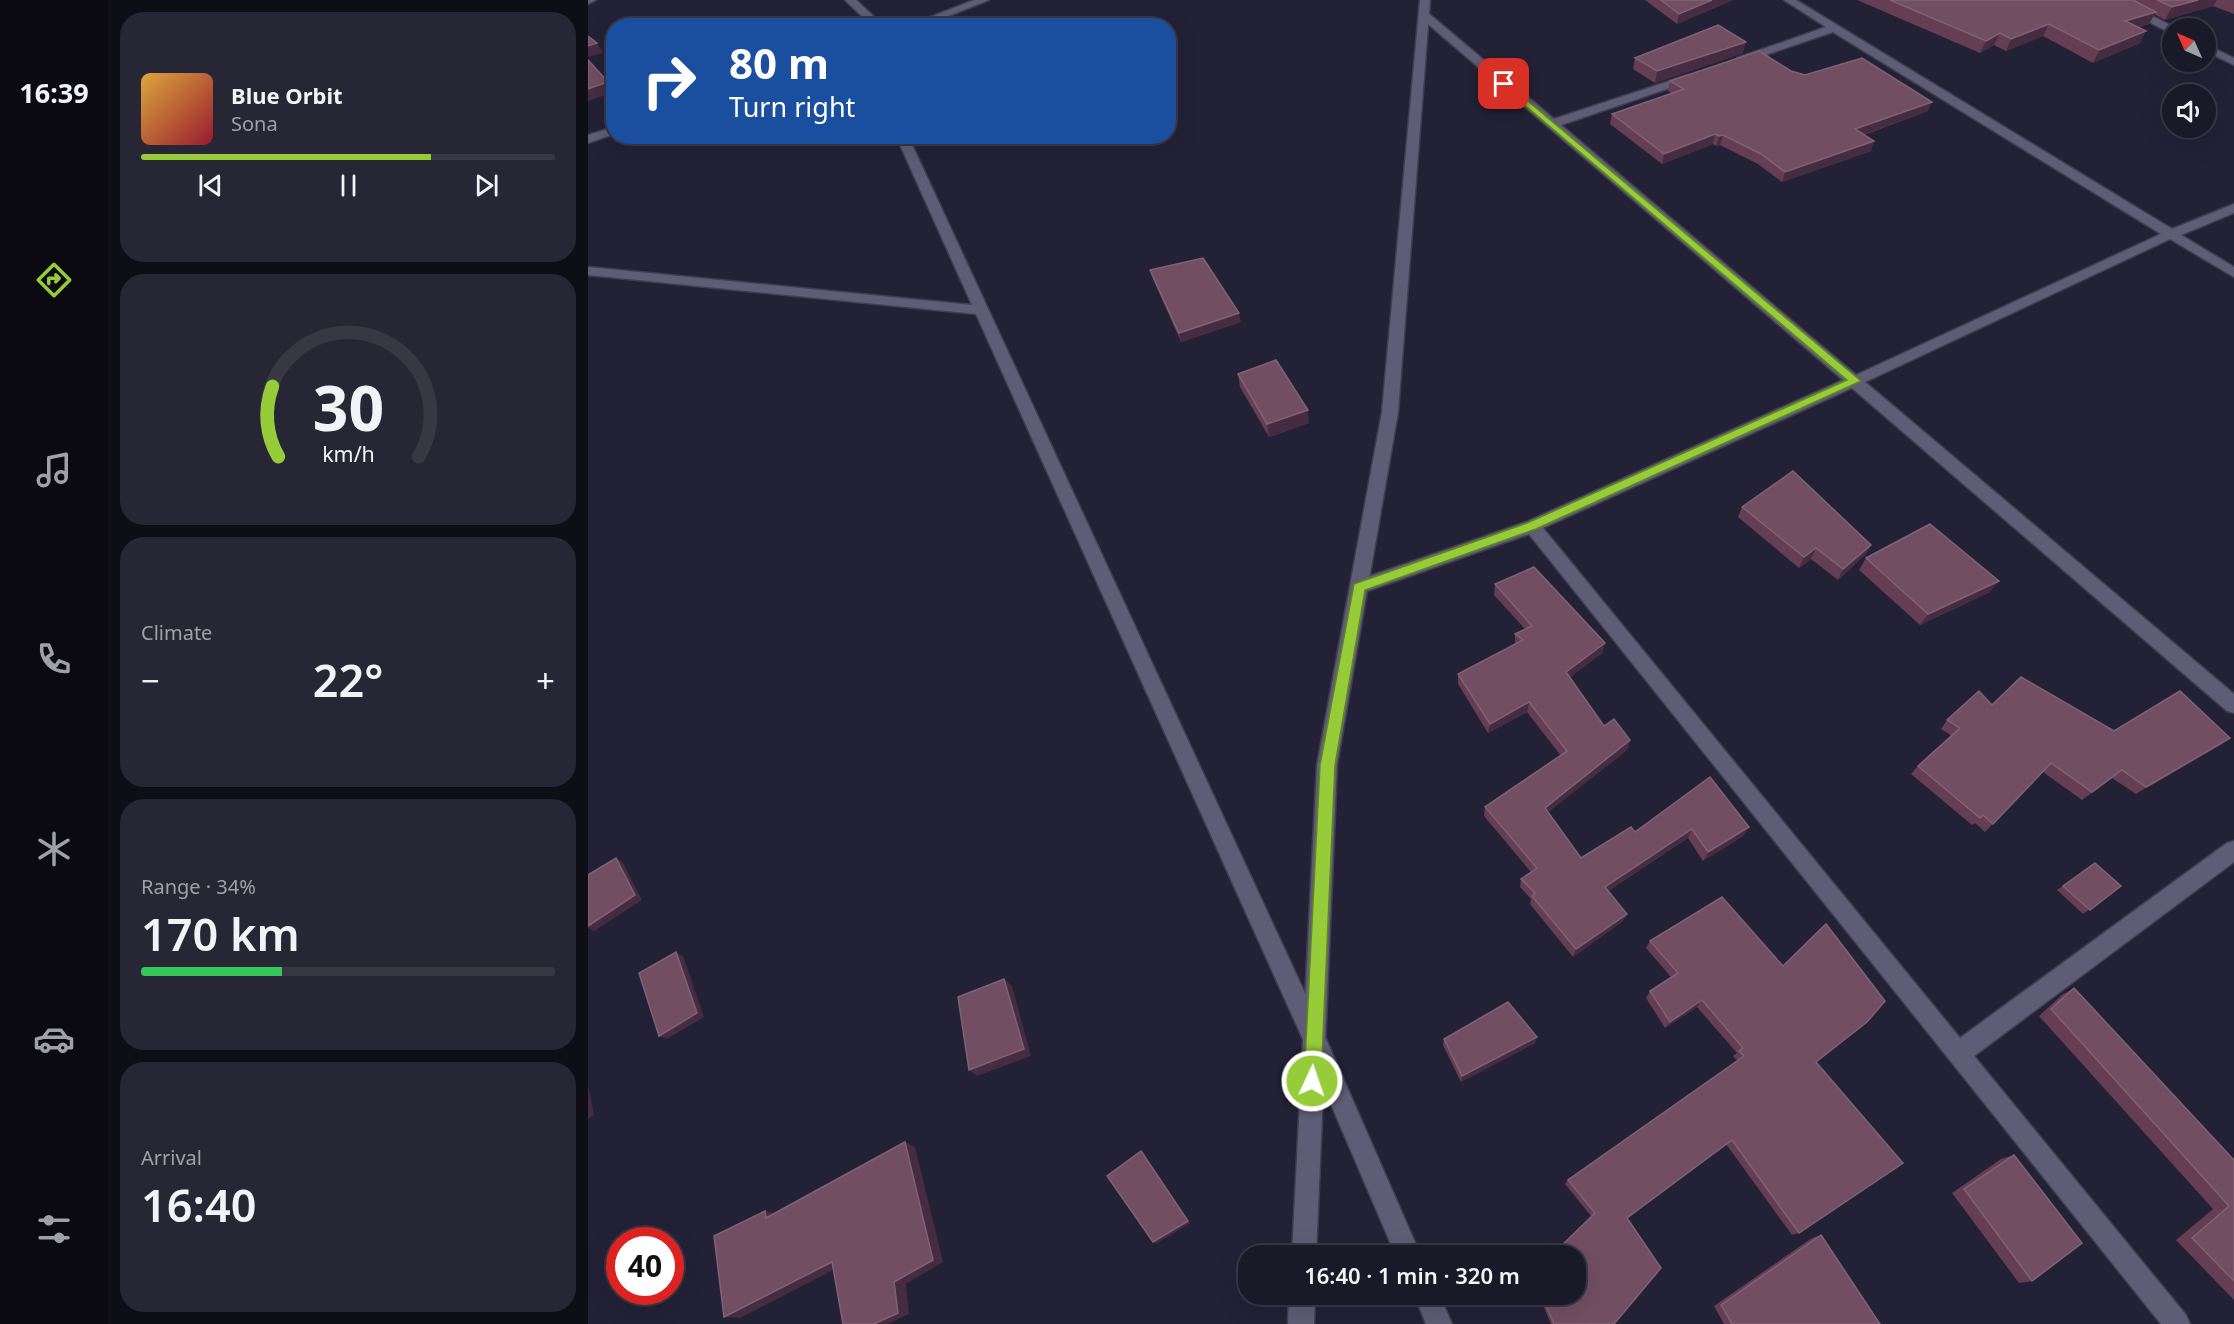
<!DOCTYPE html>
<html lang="en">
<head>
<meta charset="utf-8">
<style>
	:root { --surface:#1a1928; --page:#272634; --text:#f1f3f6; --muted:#9fa0a8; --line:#383845; --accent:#96cc39 }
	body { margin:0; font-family:"Noto Sans",sans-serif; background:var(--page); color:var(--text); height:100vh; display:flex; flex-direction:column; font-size:22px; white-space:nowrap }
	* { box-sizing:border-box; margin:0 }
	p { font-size:20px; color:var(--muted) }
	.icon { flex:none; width:33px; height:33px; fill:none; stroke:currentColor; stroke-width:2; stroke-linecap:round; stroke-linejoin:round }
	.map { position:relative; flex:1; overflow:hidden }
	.panel { display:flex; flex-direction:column; gap:12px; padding:12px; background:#0e0e16; width:480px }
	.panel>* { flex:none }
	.banner { position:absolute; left:18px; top:18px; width:570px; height:126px; border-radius:24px; box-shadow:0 6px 24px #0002,0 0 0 2px var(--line); background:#1a4fa0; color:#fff; overflow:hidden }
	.needle { width:39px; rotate:315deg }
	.controls { position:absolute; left:1574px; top:18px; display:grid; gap:12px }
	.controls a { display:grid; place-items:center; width:54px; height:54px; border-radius:50%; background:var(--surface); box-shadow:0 6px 24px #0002,0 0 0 2px var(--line); font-size:30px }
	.speed { position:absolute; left:18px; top:1227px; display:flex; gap:12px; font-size:30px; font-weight:700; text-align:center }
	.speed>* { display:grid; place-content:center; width:78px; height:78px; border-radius:50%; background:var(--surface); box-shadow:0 6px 24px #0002,0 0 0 2px var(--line); line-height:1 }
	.speed .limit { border:9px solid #d22; background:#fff; color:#111 }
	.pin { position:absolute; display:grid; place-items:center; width:51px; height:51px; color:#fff; margin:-26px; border-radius:12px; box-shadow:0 3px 9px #0006 }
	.me { position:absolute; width:66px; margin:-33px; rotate:3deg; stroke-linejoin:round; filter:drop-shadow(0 0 4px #0008) }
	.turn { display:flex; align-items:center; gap:21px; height:126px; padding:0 24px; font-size:27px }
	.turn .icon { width:78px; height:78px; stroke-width:2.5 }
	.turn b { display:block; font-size:42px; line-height:51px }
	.big { font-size:45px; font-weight:600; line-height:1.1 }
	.panel .tile { flex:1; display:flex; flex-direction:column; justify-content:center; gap:9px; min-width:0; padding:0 21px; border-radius:24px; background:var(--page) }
	.panel .dial { align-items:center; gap:0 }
	.dial svg { height:156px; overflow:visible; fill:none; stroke:var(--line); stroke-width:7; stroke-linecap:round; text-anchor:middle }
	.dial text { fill:var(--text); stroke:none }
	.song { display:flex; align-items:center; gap:18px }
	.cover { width:72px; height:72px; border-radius:9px; background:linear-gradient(135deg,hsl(40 70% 55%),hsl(350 70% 35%)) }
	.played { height:6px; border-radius:3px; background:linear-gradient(90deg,var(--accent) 70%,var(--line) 70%) }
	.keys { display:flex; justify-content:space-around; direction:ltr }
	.heat { display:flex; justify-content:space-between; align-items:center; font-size:33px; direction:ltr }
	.charge { height:9px; border-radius:4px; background:linear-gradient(90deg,#34c759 34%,var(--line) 0) }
	.trip { position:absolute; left:650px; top:1245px; width:348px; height:60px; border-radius:24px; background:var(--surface); box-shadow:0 6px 24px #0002,0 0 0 2px var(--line); font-weight:600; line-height:60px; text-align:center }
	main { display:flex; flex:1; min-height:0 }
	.dock { display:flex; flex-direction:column; width:108px; justify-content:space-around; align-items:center; background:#0a0a10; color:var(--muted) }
	.dock .icon { width:42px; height:42px }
	.dock .on { color:var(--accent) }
	.dock b { font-size:27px; color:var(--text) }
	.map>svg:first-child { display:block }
</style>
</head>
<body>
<main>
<nav class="dock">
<b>16:39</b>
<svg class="icon on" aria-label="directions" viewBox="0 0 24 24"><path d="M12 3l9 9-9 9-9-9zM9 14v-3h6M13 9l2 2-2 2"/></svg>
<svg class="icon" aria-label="music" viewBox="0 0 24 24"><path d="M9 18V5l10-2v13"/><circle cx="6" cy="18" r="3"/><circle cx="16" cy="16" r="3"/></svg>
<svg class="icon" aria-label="phone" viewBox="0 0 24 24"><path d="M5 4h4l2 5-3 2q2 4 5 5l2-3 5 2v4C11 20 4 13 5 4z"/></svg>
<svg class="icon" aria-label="climate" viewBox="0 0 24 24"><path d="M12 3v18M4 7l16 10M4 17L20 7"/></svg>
<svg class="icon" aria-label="car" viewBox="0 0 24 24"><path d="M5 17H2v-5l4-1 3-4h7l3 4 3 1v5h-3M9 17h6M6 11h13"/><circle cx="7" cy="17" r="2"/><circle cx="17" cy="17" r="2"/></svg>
<svg class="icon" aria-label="filters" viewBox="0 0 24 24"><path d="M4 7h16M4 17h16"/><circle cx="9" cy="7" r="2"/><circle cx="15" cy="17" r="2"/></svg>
</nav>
<section class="panel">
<div class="tile">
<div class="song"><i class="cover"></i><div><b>Blue Orbit</b><p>Sona</p></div></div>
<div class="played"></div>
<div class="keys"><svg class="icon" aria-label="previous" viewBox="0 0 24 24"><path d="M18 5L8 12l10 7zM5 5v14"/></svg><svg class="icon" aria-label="pause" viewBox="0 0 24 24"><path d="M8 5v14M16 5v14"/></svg><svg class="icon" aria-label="next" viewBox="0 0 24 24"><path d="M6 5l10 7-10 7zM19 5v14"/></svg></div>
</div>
<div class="tile dial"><svg viewBox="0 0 100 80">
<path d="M14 69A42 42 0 1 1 86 69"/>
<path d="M14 69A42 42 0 0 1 11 33" stroke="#96cc39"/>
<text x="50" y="56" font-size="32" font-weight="700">30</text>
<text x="50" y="72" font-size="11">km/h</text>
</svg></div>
<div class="tile"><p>Climate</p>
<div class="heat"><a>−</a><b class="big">22°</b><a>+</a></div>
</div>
<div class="tile"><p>Range · 34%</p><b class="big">170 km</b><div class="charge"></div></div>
<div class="tile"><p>Arrival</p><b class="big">16:40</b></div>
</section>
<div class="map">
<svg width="1646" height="1324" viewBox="0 0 1646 1324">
	<rect width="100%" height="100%" fill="#232136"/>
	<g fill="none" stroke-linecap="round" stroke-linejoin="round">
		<g stroke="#403d4f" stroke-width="3">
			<g id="minor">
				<polygon points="0,0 8,0 0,4"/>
				<polygon points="257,0 268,0 296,26 284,26"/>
				<polygon points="1196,0 1208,0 1584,229 1646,204 1646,213 1593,235 1646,267 1646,277 1582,239 1277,382 1646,694 1646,713 1639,711 1264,388 955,528 1372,1038 1639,843 1646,841 1646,862 1386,1056 1598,1315 1602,1324 1573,1324 941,534 771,594 765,592 762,587 765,582 938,522 1255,380 832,17 832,13 840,13 966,119 1100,75 1108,75 1108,79 973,125 1268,375 1573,234 1245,32 1157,62 1149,62 1149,58 1238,27"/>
				<polygon points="1520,0 1533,0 1588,28 1584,28 1584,33 1580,32"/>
				<polygon points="1617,44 1646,58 1646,65 1617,51"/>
				<polygon points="308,136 320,136 734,1030 833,1256 808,1256 718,1046 388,314 0,275 0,267 384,305"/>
				<polygon points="826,1294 851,1294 864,1324 838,1324"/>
			</g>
		</g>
		<g stroke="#403d4f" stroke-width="3">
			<g id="tertiary">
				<polygon points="386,0 401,0 335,26 319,26"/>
				<polygon points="832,0 842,0 810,412 749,765 728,1256 704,1256 729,765 794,412"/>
				<polygon points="26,127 26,134 0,143 0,135"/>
				<polygon points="701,1294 727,1294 726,1324 700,1324"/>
			</g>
		</g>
		<use href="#minor" fill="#5f5d75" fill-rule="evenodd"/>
		<use href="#tertiary" fill="#5f5d75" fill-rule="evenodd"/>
	</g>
	<g fill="#653e53">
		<polygon points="1057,0 1145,0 1089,24"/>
		<polygon points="1269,0 1646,0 1646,14 1625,6 1577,20 1566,14 1561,24 1551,27 1552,43 1505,63 1455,36 1418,51 1406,45 1392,53"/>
		<polygon points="1155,53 1067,83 1045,69 1047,58"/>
		<polygon points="1203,71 1340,111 1276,135 1283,151 1194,182 1170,164 1132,145 1128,146 1125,144 1074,164 1022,124 1024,114 1084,93 1080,91 1082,81"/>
		<polygon points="562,270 653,322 593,342 565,279"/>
		<polygon points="650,374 721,423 681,437 652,387"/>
		<polygon points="1154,507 1283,545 1277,555 1250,580 1223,559 1211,568 1150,517"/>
		<polygon points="1278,558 1402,592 1332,625 1271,570"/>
		<polygon points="907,584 1017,643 1014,653 982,677 1016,726 1042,740 1039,750 960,812 993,858 1047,832 1161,827 1155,836 1115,861 1100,838 1020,891 1035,921 985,957 942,904 943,899 932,887 933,879 943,872 896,816 897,807 973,756 939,712 900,733 870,684 870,674 927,645 927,634 937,629 906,595"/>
		<polygon points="1404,705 1526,731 1642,738 1631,746 1548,794 1524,778 1494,800 1455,772 1397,832 1387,823 1384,825 1323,774 1330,766 1364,736 1353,729 1359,720"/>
		<polygon points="1507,863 1533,886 1495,914 1469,890"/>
		<polygon points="1062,941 1228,1062 1211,1233 1204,1235 1138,1144 1039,1218 1026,1324 963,1324 950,1294 987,1294 1003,1216 977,1184 980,1180 1150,1061 1145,1056 1149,1053 1109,1007 1077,1028 1058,998 1062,991 1083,977 1058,948"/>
		<polygon points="1486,988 1646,1160 1646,1300 1588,1240 1625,1209 1451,1016 1474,995"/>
		<polygon points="856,1039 947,1043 873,1082 855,1045"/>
		<polygon points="1426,1155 1444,1281 1431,1283 1364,1193 1413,1159"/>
		<polygon points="1233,1235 1292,1324 1136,1324 1126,1306 1224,1238"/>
	</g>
	<g fill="#462c41">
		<polygon points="1124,0 1145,0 1089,24 1091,14"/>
		<polygon points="1610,0 1629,0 1625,6 1577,20 1584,7"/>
		<polygon points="1568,12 1561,24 1531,33 1537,21"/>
		<polygon points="1461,24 1455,36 1418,51 1423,39"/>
		<polygon points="1558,31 1552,43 1505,63 1511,50"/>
		<polygon points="1412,33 1406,45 1392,53 1398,41"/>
		<polygon points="1158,42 1155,53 1067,83 1069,71"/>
		<polygon points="9,43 15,53 0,57 0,46"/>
		<polygon points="20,82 26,91 26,92 0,101 0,89"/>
		<polygon points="1344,102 1340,111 1263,139 1267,129"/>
		<polygon points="1127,134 1125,144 1074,164 1076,154"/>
		<polygon points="1135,135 1132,145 1128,146 1131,136"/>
		<polygon points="1286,141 1283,151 1194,182 1197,172"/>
		<polygon points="651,313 653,322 593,342 591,333"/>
		<polygon points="720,410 721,423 681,437 679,424"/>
		<polygon points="1283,545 1277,555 1250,580 1255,569"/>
		<polygon points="1228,548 1223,559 1211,568 1216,557"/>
		<polygon points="1411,581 1402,592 1332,625 1340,614"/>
		<polygon points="1017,643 1014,653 976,682 978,672"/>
		<polygon points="941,702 939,712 900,733 902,724"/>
		<polygon points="1642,738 1631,746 1548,794 1558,787"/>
		<polygon points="1042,740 1039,750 954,817 957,808"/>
		<polygon points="1161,827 1155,836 1115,861 1120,852"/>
		<polygon points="1104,829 1100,838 1013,895 1017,887"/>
		<polygon points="28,858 35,863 54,900 6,931 0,928 0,926"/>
		<polygon points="1039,914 1035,921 985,957 988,949"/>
		<polygon points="88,952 95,956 116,1017 79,1039 71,1036"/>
		<polygon points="416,979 424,986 443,1056 389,1076 381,1070"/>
		<polygon points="1114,1000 1109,1007 1077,1028 1082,1022"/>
		<polygon points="949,1037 947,1043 873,1082 874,1076"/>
		<polygon points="0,1085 6,1115 0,1119"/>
		<polygon points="317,1142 327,1147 355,1262 318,1284 321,1314 300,1324 286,1324 306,1282"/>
		<polygon points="553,1151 556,1154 602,1223 568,1244 565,1242"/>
		<polygon points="177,1211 191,1214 178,1218"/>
		<polygon points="244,1262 257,1264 152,1318 136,1317"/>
	</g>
	<g fill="#714e62" stroke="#806276" stroke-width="1.5">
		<polygon points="1073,0 1124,0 1091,14"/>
		<polygon points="1302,0 1545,0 1568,12 1537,21 1558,31 1511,50 1461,24 1423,39 1412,33 1398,41"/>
		<polygon points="1569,0 1610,0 1584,7"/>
		<polygon points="1130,25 1158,42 1069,71 1047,58"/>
		<polygon points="0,36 9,43 0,46"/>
		<polygon points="1171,51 1203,71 1217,75 1274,58 1344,102 1267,129 1286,141 1197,172 1173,154 1135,135 1131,136 1127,134 1076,154 1024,114 1096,89 1082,81"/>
		<polygon points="0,60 20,82 0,89"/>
		<polygon points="615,258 651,313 591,333 562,270"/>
		<polygon points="688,360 720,410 679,424 650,374"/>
		<polygon points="1205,471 1283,545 1255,569 1228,548 1216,557 1154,507"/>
		<polygon points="1342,524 1411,581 1340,614 1278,558"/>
		<polygon points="946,567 1017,643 978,672 1016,726 1026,719 1042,740 957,808 993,858 1043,827 1047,832 1122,777 1161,827 1120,852 1104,829 1017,887 1039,914 988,949 944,896 947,893 933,879 949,868 897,807 979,751 941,702 902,724 870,674 935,640 927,634 944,626 907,584"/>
		<polygon points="1433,677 1526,731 1592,691 1642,738 1558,787 1534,770 1504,792 1463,763 1405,824 1395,815 1392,818 1330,766 1372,728 1359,720 1391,691 1404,705"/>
		<polygon points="28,858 47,895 0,926 0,875"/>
		<polygon points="1507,863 1533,886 1502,910 1475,886"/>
		<polygon points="1134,897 1195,966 1238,924 1297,1001 1279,1022 1228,1062 1315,1163 1211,1233 1144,1140 1039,1218 1073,1268 1026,1324 966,1324 953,1294 987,1294 987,1256 963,1256 1007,1213 980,1180 1156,1056 1151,1051 1155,1048 1114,1000 1082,1022 1062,991 1090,973 1062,941"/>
		<polygon points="88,952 109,1013 71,1036 51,973"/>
		<polygon points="416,979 436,1049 381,1070 370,997"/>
		<polygon points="1486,988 1646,1160 1646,1281 1604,1238 1641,1206 1463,1009"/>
		<polygon points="920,1002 949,1037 874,1076 856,1039"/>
		<polygon points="317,1142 345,1260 306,1282 310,1313 286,1324 255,1324 244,1262 136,1317 126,1236 177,1211 178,1218"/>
		<polygon points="553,1151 600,1221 565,1242 519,1176"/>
		<polygon points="1426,1155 1494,1243 1444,1281 1376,1189"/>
		<polygon points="1233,1235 1292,1324 1144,1324 1133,1305"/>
	</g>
	<polygon fill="#96cc39" stroke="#628525" stroke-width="1.5" points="916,81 1273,381 948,529 777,590 747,765 733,1081 730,1087 724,1090 718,1087 716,1081 732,765 766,584 939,523 1259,380 913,85 911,84"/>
</svg>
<div class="controls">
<a><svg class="needle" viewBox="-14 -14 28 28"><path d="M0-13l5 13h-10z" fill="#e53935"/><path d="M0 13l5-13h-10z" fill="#9fa0a8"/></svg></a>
<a><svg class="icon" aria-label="sound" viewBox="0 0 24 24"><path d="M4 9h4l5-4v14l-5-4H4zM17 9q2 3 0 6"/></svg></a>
</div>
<div class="speed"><div class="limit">40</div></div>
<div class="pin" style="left:916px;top:84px;background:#d93025"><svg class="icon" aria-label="arrive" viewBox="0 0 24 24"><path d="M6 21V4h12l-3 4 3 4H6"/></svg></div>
<svg class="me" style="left:724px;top:1081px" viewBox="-20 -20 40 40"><circle r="17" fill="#96cc39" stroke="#fff" stroke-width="3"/><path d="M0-11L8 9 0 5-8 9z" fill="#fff"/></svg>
<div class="trip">16:40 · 1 min · 320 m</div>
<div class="banner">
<div class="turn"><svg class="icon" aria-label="right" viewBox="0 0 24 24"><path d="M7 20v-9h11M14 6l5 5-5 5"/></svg><div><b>80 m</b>Turn right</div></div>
</div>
</div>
</main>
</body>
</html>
